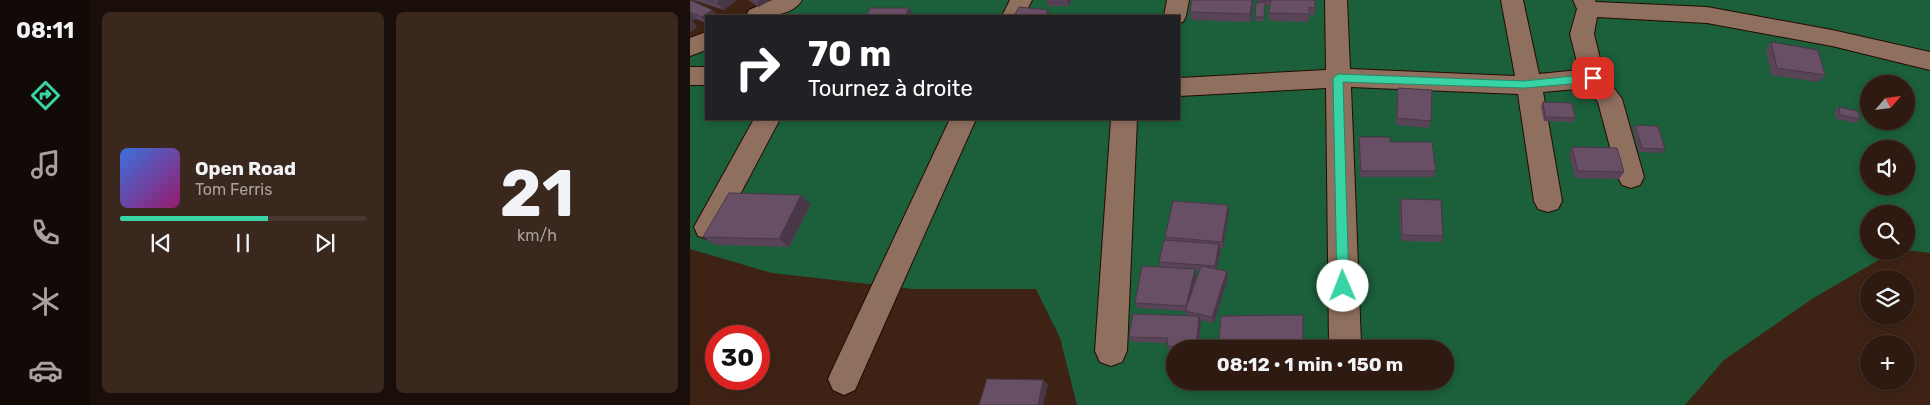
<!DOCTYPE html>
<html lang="fr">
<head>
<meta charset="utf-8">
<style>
	:root { --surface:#2e1a10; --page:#3a271e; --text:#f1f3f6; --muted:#a7a19f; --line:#493830; --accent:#39d4a5 }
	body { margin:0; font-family:Rubik,sans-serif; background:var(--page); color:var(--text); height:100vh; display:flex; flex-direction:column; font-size:19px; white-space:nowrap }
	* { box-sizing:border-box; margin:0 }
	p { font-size:16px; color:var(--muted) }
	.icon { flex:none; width:28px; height:28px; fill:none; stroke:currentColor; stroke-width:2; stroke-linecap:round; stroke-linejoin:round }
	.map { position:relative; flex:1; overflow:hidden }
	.drawer { display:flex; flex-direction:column; gap:12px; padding:12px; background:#190e09; width:600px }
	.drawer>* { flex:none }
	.hud { position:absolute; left:15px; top:15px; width:475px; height:105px; border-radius:0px; box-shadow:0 2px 8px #0003,0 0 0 1px var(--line); background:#202124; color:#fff; overflow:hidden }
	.needle { width:32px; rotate:62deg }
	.tools { position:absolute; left:1170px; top:75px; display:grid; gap:10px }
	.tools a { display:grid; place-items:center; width:55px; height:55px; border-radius:50%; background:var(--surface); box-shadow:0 2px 8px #0003,0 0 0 1px var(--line); font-size:25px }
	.speed { position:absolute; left:15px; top:325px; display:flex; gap:10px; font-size:25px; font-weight:700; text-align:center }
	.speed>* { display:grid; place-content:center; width:65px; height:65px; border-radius:50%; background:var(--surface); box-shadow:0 2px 8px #0003,0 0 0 1px var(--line); line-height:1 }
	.speed .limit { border:8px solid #d22; background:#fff; color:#111 }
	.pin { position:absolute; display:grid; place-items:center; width:42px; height:42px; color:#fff; margin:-21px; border-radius:10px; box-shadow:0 2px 8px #0006 }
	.me { position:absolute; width:55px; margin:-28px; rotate:359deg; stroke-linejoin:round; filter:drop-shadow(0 0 4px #0008) }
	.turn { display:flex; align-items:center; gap:18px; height:105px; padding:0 20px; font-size:22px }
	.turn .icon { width:65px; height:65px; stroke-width:2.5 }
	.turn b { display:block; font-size:35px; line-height:42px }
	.drawer .card { flex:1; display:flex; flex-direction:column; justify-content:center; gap:8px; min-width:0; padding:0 18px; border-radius:8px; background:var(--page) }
	.drawer .dial { align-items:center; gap:0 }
	.dial b { font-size:65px; line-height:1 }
	.song { display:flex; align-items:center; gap:15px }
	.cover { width:60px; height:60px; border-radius:8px; background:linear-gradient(135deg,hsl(220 70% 55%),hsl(320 70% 35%)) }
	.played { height:5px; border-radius:2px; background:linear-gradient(90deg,var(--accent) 60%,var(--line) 60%) }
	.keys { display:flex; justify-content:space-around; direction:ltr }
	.drawer .tiles { flex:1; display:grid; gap:12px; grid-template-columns:repeat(2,1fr) }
	.trip { position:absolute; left:476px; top:340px; width:288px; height:50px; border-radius:25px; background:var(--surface); box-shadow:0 2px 8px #0003,0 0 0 1px var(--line); font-weight:700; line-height:50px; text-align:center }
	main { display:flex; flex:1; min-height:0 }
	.tabs { display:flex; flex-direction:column; width:90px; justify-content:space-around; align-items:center; background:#120a06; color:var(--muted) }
	.tabs .icon { width:35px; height:35px }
	.tabs .on { color:var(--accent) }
	.tabs b { font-size:22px; color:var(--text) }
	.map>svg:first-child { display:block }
</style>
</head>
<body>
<main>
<nav class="tabs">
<b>08:11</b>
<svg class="icon on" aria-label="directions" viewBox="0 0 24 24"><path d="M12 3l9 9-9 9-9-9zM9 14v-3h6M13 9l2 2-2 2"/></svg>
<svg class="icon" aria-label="music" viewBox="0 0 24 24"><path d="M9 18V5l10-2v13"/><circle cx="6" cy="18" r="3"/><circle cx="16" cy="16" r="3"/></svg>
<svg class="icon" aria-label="phone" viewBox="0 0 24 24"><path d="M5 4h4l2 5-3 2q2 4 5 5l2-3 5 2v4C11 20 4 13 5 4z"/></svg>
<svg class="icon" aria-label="climate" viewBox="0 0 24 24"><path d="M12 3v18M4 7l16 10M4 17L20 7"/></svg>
<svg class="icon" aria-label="car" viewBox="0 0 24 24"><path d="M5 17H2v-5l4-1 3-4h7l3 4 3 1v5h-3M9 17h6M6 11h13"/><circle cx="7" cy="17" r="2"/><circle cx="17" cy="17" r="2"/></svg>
</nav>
<section class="drawer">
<div class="tiles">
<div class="card">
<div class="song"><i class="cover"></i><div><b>Open Road</b><p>Tom Ferris</p></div></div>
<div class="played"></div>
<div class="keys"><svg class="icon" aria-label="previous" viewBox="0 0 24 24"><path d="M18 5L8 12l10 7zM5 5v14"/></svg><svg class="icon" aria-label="pause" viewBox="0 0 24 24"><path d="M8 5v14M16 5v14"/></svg><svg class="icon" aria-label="next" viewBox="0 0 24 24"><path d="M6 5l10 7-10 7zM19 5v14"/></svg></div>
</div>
<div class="card dial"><b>21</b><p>km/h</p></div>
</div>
</section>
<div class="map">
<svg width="1240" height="405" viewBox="0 0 1240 405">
	<rect width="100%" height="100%" fill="#3e2315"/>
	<path fill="#1b5f3b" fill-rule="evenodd" d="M92 0H1240V253L1216 250V214H1179V251H1204L1122 299 1034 360 995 405H387L370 338 346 289H223L82 273 0 249V45L16 38V119H489V16H60ZM1179 84H1216V121H1179ZM1179 149H1216V186H1179ZM485 349H755V381H485Z"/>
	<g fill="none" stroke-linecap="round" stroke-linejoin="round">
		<g stroke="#240b01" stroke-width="2">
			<g id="minor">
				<path d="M82 0H112C101 18 74 16 56 16L59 10Z"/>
				<polygon points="320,0 342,0 334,16 312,16"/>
				<polygon points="477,0 499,0 496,16 493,22 489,23 489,16 474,16"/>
				<polygon points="635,0 657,0 660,69 825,76 811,0 833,0 849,74 889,70 880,34 887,9 883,0 905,0 906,2 1017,7 1142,30 1240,52 1240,70 1142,46 1017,23 907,17 904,34 914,75 932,99 954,177 950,185 941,188 932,185 928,177 908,102 897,88 853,92 872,201 868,209 858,212 848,209 844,201 828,94 661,87 671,343 668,349 642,349 639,343 636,88 489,96 489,78 636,70"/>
				<polygon points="16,32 16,50 0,56 0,38"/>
				<rect x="0" y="67" width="16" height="18"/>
				<polygon points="64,119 90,119 28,236 18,239 8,236 4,227"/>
				<polygon points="260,119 286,119 165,390 154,395 143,390 138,379 143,368"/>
				<polygon points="421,119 447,119 437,351 432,362 421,366 410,362 405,351"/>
			</g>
		</g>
		<use href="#minor" fill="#8f6f5e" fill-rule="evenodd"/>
	</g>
	<g fill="#594457" fill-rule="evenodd">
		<polygon points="0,0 22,10 28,16 16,16 16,23 6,19 2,21 7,27 0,32"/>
		<polygon points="3,0 47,0 34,10"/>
		<polygon points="58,0 80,0 69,7"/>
		<polygon points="381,0 379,6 358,6 357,2"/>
		<polygon points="563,0 561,22 501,20 500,12"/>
		<polygon points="568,0 625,0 625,15 619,15 619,22 580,21 579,13 580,5 575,5 574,21 565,21 565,17"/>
		<polygon points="1081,42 1135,75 1128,82 1081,75 1076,49"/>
		<polygon points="708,88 741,121 739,128 706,125 707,95"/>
		<polygon points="853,102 885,118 883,122 854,121 851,106"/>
		<polygon points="1149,107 1170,119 1166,123 1146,119 1145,111"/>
		<polygon points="945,125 975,149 972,153 949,152 943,129"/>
		<polygon points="669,137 700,142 746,171 744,177 670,177 669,144"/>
		<polygon points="882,147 934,172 929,179 885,178 879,154"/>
		<polygon points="711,199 753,236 752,242 711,241 709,205"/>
		<polygon points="121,204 99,247 25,245 13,237"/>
		<path d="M539 211 533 248H530L531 250 527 269 538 277 524 323 511 320V321L508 349H485V351L479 350 477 346V343L442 342 439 337 497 316 495 311 448 308 445 303 471 267 469 262 476 240 475 237ZM505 270 509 271 504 286 506 275Z"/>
		<polygon points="613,315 613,346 531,345 529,340"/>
	</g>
	<g fill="#493747">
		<polygon points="30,0 47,0 34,10 27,3"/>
		<polygon points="70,0 80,0 69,7 66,3"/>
		<polygon points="378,0 381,0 379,6 378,2"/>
		<polygon points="562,0 563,0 561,22 560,14"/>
		<polygon points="219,8 224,16 215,16"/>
		<polygon points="22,10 28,16 16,16 16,22 12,17"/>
		<polygon points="358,10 361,16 355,16"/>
		<polygon points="0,12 6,19 2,21 7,27 0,32"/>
		<polygon points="111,195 121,204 99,247 89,239"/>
		<polygon points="538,205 539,211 533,248 532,242"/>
		<polygon points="529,244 531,250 526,272 525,266"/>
		<polygon points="505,269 506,275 498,312 496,306"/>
		<polygon points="537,271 538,277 524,323 522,317"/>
		<polygon points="509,316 511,321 508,349 506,349 506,347"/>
		<polygon points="353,380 358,385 353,405 348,405"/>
	</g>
	<g fill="#684f65" stroke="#493747">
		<polygon points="0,0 22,10 12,17 0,12"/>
		<polygon points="19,0 30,0 27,3"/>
		<polygon points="60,0 70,0 66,3"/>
		<rect x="357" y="0" width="21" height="2"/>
		<polygon points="502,0 562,0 560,14 500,12"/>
		<polygon points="568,0 581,0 581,1"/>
		<polygon points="581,0 625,0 625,8 619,7 619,14 579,13"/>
		<polygon points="575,2 574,17 565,17 566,3"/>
		<polygon points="329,7 358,10 355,16 324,16"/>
		<polygon points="180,8 219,8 215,16 176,16"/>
		<polygon points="1081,42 1128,50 1135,75 1087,68"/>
		<polygon points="708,88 742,90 741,121 707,118"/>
		<polygon points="853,102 882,103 885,118 855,117"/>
		<polygon points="1149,107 1168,111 1170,119 1150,115"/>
		<polygon points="945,125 968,126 975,149 952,148"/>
		<polygon points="669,137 700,137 700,142 742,142 746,171 671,171"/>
		<polygon points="882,147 927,148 934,172 888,171"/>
		<polygon points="39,193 111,195 89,239 13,237"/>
		<polygon points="711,199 751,200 753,236 712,235"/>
		<polygon points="483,201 538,205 532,242 475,237"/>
		<polygon points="474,240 529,244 525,266 469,262"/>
		<polygon points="452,266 505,269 496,306 445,303"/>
		<polygon points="511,266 537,271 522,317 495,311"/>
		<polygon points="443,314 509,316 506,347 477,346 478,338 439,337"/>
		<polygon points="613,315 613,341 529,340 531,316"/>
		<polygon points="297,379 353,380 348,405 289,405"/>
	</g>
	<polygon fill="#39d4a5" stroke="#258a6b" points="648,74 834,81 903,74 908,78 903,82 834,88 653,82 659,286 657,290 653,292 649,290 647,286 643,78"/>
</svg>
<div class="tools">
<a><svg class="needle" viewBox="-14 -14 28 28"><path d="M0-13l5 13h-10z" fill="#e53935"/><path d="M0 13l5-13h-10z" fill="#a7a19f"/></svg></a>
<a><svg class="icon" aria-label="sound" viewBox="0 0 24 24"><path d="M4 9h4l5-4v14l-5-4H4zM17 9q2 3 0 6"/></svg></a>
<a><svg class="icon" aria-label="search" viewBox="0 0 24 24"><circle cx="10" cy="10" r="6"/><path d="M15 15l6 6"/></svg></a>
<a><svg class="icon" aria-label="layers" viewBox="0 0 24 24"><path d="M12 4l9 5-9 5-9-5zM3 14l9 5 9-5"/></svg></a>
<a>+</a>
</div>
<div class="speed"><div class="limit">30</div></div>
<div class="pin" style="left:903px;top:78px;background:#d93025"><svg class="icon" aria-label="arrive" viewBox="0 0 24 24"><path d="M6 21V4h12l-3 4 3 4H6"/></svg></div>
<svg class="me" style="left:653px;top:286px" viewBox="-20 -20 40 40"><circle r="19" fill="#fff"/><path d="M0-13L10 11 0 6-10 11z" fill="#39d4a5"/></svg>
<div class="trip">08:12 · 1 min · 150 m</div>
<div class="hud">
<div class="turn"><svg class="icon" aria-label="right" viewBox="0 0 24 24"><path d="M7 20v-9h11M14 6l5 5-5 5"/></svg><div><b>70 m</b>Tournez à droite</div></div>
</div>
</div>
</main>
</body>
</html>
